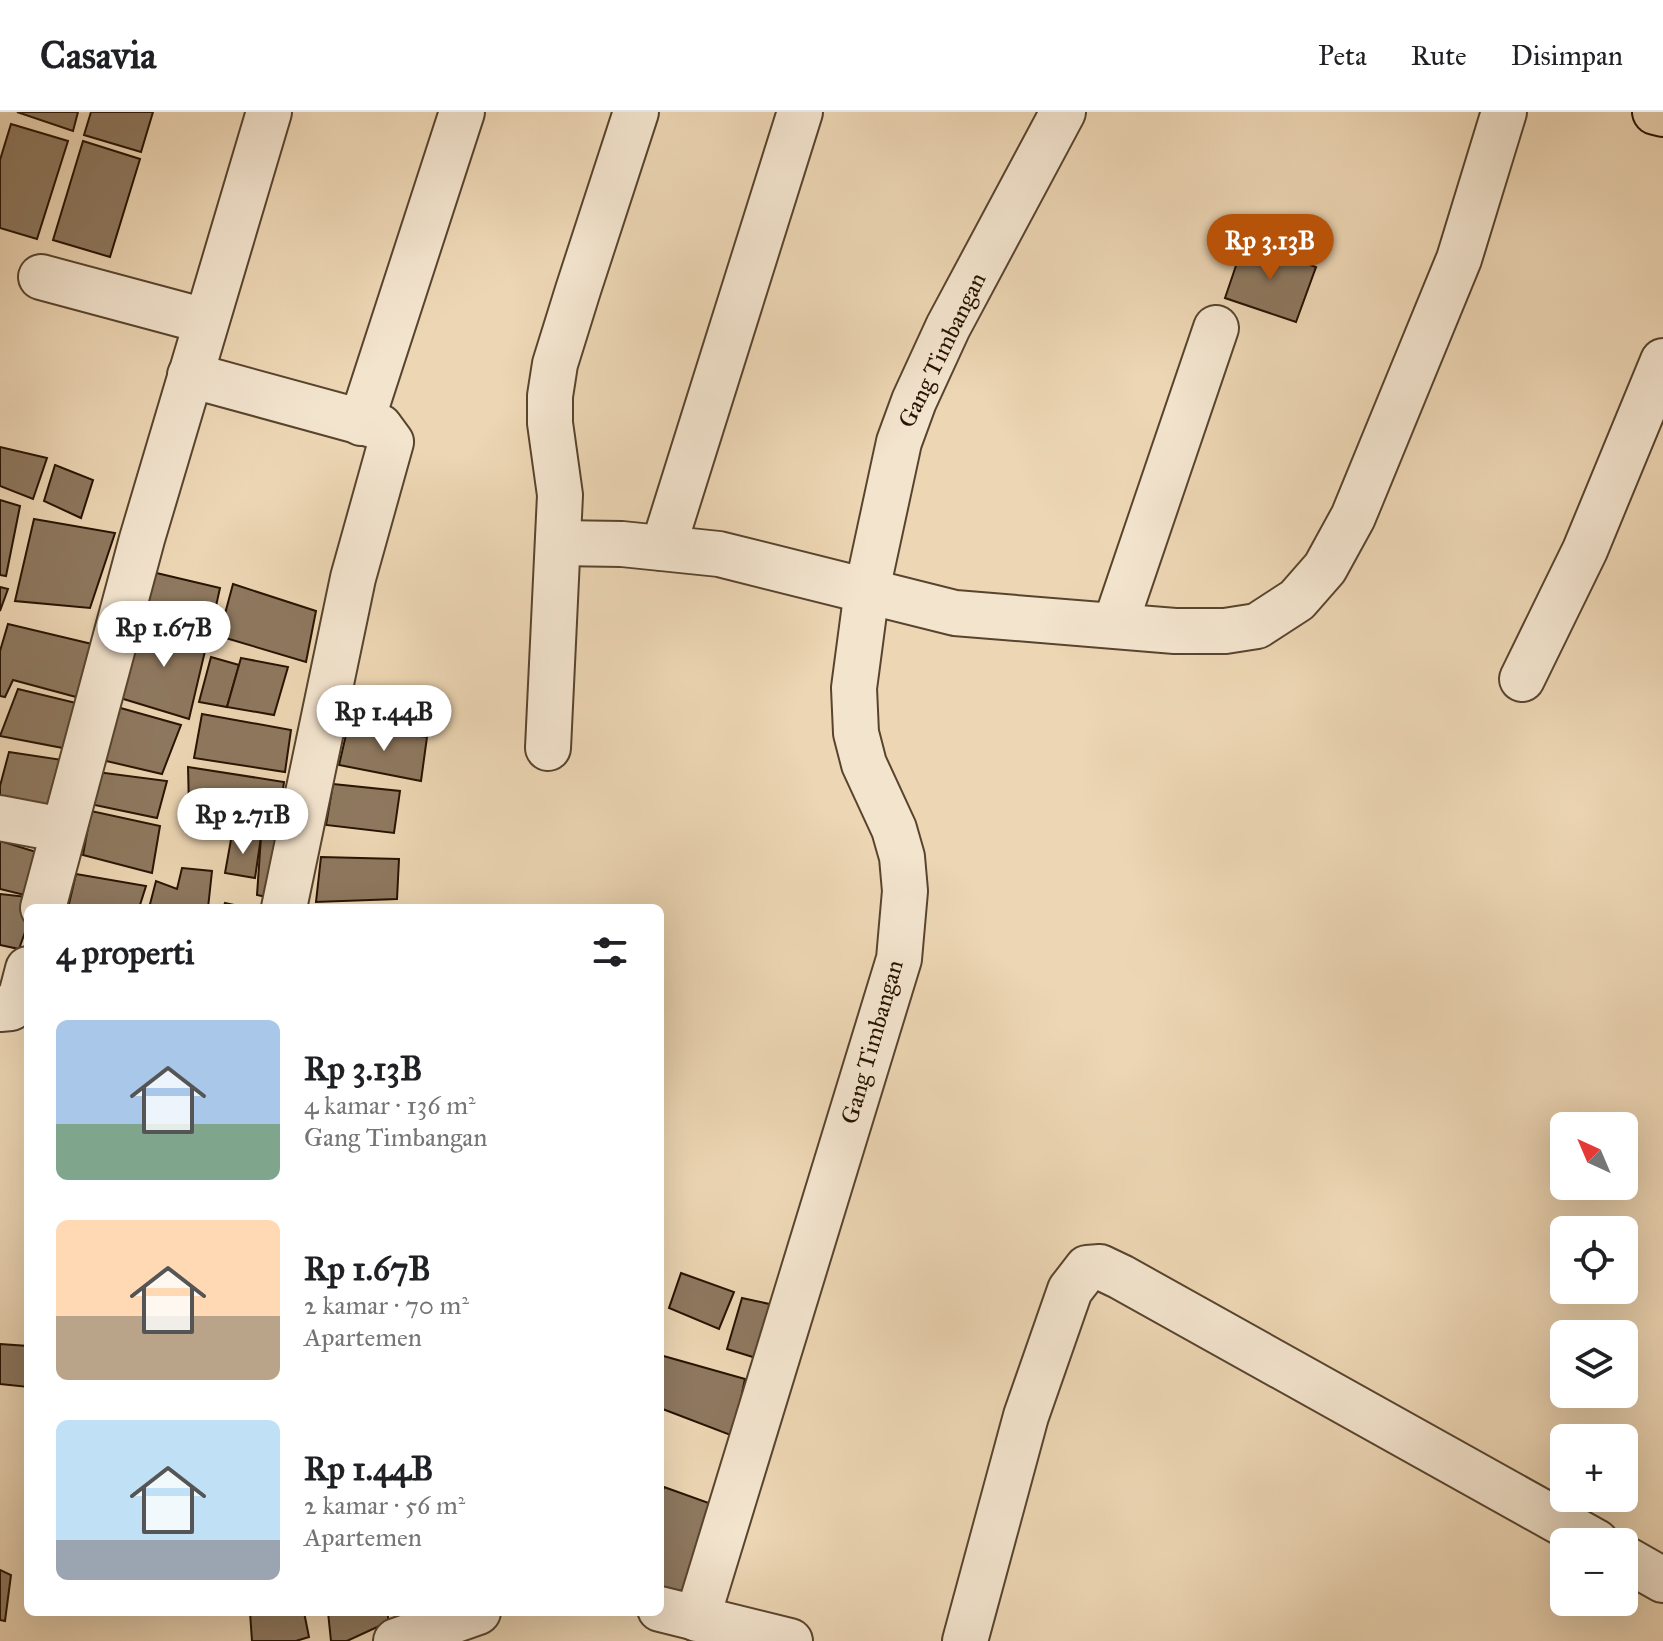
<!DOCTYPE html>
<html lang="id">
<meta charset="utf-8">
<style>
body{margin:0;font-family:"IM FELL Great Primer",serif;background:#f6f6f6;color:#202124;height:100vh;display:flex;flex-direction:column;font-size:30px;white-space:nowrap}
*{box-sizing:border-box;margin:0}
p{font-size:26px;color:#757577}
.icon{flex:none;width:44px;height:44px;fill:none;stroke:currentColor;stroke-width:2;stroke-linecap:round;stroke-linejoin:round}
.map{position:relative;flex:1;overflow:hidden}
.side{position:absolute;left:24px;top:792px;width:640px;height:712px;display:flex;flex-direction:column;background:#fff;border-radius:12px;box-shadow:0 8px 32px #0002}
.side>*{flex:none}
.needle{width:52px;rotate:316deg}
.tools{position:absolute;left:1550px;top:1000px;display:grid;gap:16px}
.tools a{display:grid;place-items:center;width:88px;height:88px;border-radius:12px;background:#fff;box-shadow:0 8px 32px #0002;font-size:40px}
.price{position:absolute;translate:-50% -68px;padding:0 18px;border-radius:28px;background:#fff;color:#222;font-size:26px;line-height:52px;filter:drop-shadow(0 2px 4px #0008)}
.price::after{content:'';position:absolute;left:50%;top:48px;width:24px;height:18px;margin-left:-12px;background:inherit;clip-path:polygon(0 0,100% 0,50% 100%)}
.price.active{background:#b45309;color:#fff}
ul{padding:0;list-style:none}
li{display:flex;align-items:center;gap:24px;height:200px;padding:0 32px}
li span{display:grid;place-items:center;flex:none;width:224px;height:160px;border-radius:12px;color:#555}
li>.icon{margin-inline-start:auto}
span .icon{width:96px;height:96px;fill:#fffc;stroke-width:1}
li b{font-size:34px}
h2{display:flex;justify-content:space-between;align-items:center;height:96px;padding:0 32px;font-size:34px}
header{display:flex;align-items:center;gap:48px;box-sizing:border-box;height:112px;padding:0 40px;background:#fff;border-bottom:2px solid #e0e0e0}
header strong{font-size:38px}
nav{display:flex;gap:44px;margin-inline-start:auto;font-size:28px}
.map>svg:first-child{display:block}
.building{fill:#8e785f;stroke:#271302;stroke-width:2}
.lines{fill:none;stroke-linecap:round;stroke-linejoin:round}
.minor-casing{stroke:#58442e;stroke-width:48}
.highway-casing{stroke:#271302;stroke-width:48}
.minor{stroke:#f3e4ce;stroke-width:44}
.highway{stroke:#edd6b4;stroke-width:44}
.labels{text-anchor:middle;stroke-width:8;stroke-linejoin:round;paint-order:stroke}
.street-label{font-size:24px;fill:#271302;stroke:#f3e4ce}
</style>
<header>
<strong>Casavia</strong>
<nav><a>Peta</a><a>Rute</a><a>Disimpan</a></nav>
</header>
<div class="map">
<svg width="1663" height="1529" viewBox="0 0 1663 1529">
<rect width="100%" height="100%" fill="#edd6b4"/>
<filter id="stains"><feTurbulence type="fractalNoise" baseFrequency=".0025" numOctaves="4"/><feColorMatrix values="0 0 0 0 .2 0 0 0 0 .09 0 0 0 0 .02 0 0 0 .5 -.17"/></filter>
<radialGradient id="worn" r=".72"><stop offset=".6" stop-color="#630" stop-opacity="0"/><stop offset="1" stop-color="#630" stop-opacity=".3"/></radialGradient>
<!-- building -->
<g class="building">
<polygon points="17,0 78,0 73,19"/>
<polygon points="91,0 153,0 141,40 84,23"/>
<polygon points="11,12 68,29 37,127 0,116 0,48"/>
<polygon points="83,29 140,47 110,145 53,128"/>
<polygon points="1244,130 1316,155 1296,210 1225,186"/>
<polygon points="0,335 47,346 33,387 0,374"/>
<polygon points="55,353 93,368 81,406 44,389"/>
<polygon points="0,388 20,394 6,464 0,463"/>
<polygon points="34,407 115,421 90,496 15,489"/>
<polygon points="148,459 220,476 212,512 137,490"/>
<polygon points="233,472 316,499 306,550 219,524"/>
<polygon points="0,475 8,477 0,499"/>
<polygon points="139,510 209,522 189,607 117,585"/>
<polygon points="8,512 92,532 76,585 13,568 5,585 0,584 0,539"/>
<polygon points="211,545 239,553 227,595 199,590"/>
<polygon points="241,546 288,555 274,603 227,595"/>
<polygon points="18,577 76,591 68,637 0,624"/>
<polygon points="117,595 181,613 162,662 102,648"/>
<polygon points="202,602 291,618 285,660 194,646"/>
<polygon points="348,614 427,625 421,669 339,653"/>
<polygon points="9,640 69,649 58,703 0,691 0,674"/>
<polygon points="188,655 284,670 279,706 189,695"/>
<polygon points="97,660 167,669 157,706 90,692"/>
<polygon points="333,672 400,679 394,721 326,713"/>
<polygon points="91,699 160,714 152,761 83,743"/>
<polygon points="232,722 261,725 255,766 225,761"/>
<polygon points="261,725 290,727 280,788 257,783"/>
<polygon points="0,729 46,743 37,786 0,777"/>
<polygon points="321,745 399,747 397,787 316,790"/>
<polygon points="182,756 212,759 208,796 149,796 156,769 177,777"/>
<polygon points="76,762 146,774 139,796 68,796"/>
<polygon points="0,782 37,786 19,837 0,833"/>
<polygon points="225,791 248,796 223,796"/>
<polygon points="681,1161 734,1180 719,1217 669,1196"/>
<polygon points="742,1186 774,1193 756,1246 727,1237"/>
<polygon points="0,1232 28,1234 28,1275 0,1272"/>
<polygon points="660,1243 745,1267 733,1324 660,1296"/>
<polygon points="664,1375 720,1395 690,1498 660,1478 660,1389"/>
<polygon points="0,1458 11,1463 5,1509 0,1508"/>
<polygon points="250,1500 304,1500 309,1525 296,1529 252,1529"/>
<polygon points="328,1500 388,1500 388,1510 347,1529 331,1529"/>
</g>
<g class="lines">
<!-- minor casing -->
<g class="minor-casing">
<g id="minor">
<polyline points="41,165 205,209"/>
<polyline points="190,263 380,315 391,330 353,466 284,796"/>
<polyline points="361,311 462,0"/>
<polyline points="558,431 622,432 719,442 955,501 1175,519 1225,519 1257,514 1297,488 1325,456 1353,405 1459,147 1504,0"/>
<polyline points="663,436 800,0"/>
<polyline points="1115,513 1216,216"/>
<polyline points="1522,567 1585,438 1663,249"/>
<polyline points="548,636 560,383 550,311 550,284 555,252 578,178 636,0"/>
<polyline points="0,706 63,718"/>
<polyline points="43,796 142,427 269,0"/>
<polyline points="0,897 11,896 21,884 28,857"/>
<polyline points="1624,1446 1663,1468"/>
<polyline points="660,1497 790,1529"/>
<polyline points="697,1507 899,847 905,779 902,745 894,717 864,652 856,621 854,576 867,478 899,330 914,289 948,215 1063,0"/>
<polyline points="396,1529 478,1500"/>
<polyline points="965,1529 1026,1304 1070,1178 1087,1156 1100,1155 1121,1165 1596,1430"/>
</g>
</g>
<!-- highway casing -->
<g class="highway-casing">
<polyline id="highway" points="1655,0 1663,2"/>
</g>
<!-- minor -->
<use href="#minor" class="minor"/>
<!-- highway -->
<use href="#highway" class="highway"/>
</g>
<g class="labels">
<!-- street labels -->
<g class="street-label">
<text transform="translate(942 238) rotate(-64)" y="8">Gang Timbangan</text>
<text transform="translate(872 930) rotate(-74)" y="8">Gang Timbangan</text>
</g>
</g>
<rect width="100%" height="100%" filter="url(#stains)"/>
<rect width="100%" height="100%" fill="url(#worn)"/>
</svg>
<div class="tools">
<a><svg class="needle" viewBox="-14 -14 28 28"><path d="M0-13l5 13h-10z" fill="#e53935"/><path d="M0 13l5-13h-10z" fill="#757577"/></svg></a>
<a><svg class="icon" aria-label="locate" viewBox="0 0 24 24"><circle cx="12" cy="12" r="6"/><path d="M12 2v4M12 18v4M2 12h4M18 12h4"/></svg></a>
<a><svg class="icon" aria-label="layers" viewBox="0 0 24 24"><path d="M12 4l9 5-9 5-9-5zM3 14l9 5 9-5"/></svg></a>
<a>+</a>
<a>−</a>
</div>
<b class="price active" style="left:1270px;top:170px">Rp 3.13B</b>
<b class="price" style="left:164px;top:557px">Rp 1.67B</b>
<b class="price" style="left:384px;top:641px">Rp 1.44B</b>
<b class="price" style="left:243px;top:744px">Rp 2.71B</b>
<section class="side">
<h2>4 properti<svg class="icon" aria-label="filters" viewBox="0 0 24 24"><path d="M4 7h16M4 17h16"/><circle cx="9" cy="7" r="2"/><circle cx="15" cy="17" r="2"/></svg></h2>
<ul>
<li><span style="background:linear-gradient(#a9c7e8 65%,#7fa58c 0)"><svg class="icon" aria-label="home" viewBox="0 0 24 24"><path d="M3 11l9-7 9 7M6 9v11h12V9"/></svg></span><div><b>Rp 3.13B</b><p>4 kamar · 136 m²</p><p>Gang Timbangan</p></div></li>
<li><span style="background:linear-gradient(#ffd9b3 60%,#b9a48a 0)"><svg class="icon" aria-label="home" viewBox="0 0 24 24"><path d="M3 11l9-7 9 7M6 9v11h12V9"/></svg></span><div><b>Rp 1.67B</b><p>2 kamar · 70 m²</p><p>Apartemen</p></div></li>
<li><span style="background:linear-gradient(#bfe0f5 75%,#9aa5b1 0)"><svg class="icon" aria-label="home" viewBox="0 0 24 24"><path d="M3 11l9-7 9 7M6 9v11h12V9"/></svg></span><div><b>Rp 1.44B</b><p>2 kamar · 56 m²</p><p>Apartemen</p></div></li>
</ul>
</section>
</div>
